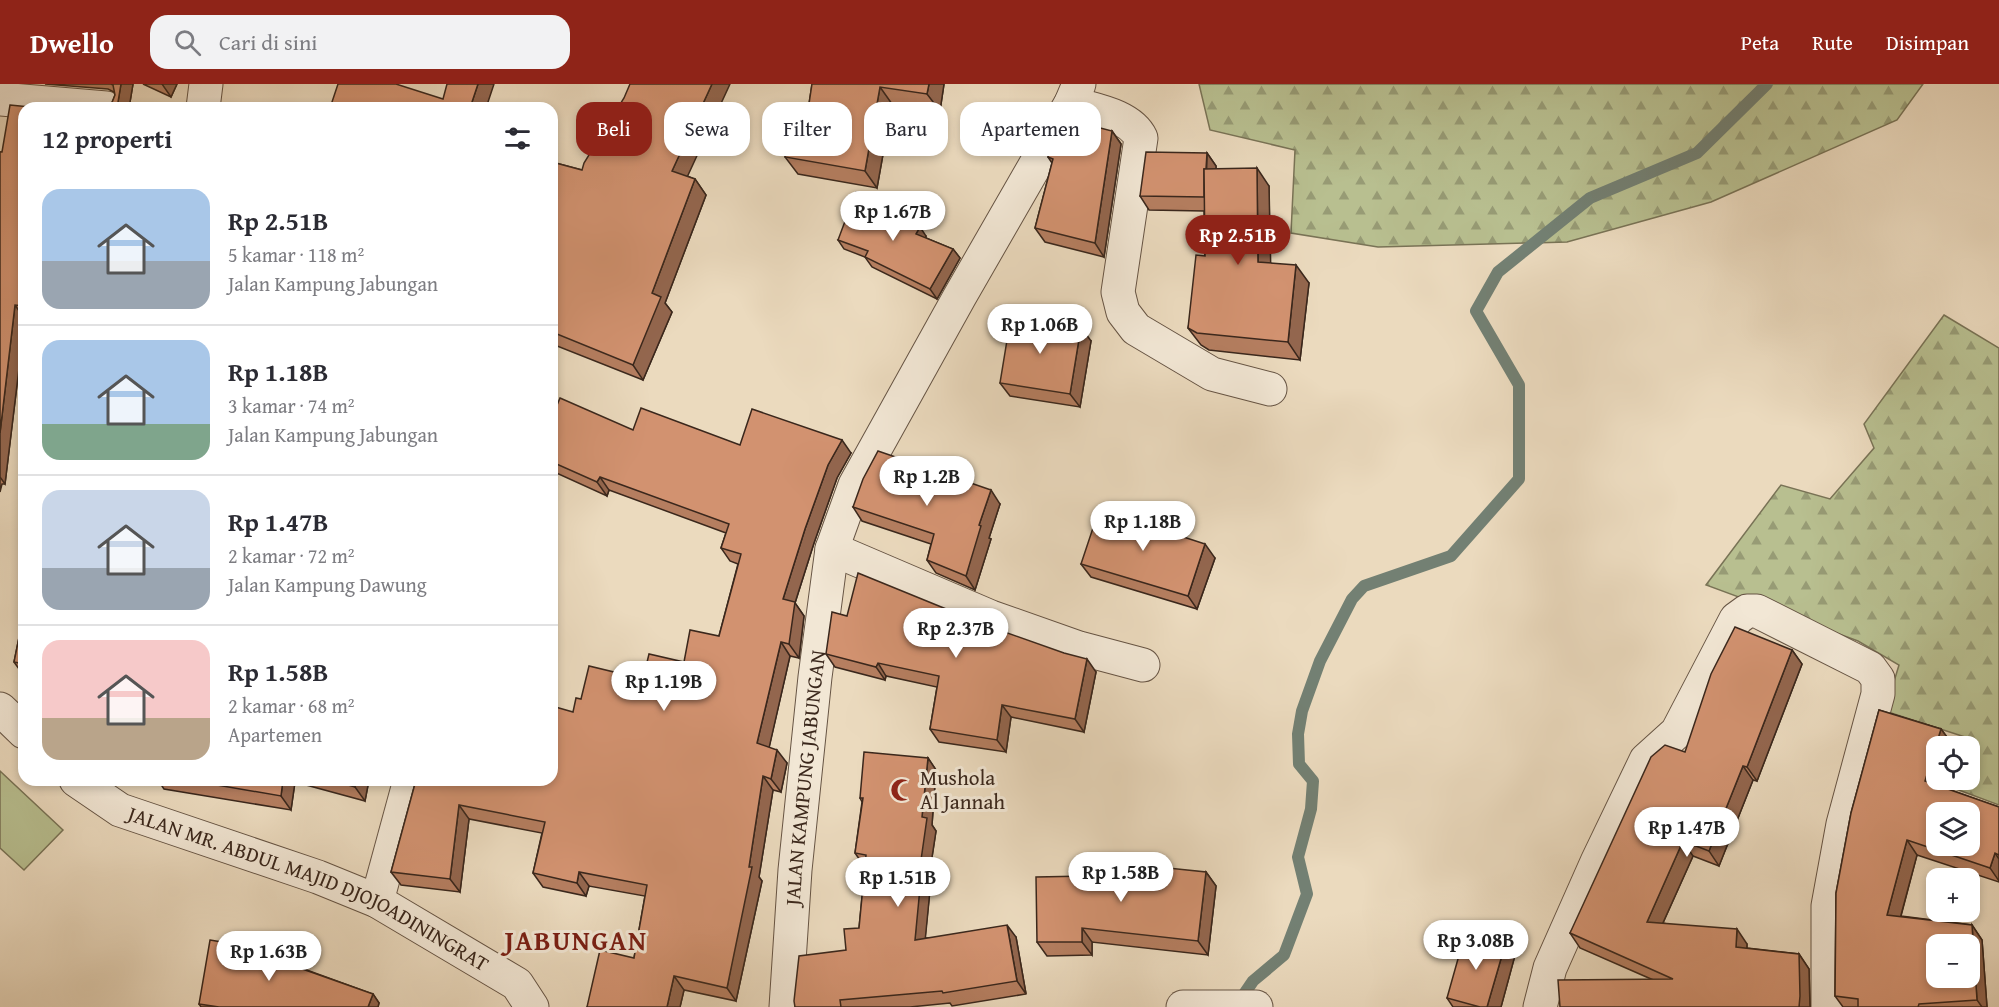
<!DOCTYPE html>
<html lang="id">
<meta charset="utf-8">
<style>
body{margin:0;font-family:"Gentium Book Plus",serif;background:#f2f2f3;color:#2b2b33;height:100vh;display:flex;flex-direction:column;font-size:22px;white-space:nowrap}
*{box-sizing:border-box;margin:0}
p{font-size:20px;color:#7c7c81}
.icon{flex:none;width:33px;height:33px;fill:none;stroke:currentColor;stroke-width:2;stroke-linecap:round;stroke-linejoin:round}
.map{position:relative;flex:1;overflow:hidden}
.side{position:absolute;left:18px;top:18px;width:540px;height:684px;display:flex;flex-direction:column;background:#fff;border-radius:18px;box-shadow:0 3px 9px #0003}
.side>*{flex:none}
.guide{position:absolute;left:576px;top:18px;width:570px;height:54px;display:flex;gap:12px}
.tools{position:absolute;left:1926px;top:652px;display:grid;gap:12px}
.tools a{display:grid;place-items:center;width:54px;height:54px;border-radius:12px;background:#fff;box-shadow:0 3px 9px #0003;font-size:30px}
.price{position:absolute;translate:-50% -51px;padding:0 14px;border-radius:21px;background:#fff;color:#222;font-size:20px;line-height:39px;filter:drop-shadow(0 2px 3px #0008)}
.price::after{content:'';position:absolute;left:50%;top:36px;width:18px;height:14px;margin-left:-9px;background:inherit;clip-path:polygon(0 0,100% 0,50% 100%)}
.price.selected{background:#8f2418;color:#fff}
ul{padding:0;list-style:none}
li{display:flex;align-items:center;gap:18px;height:150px;padding:0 24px}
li+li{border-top:2px solid #e1e1e2}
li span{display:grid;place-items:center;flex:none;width:168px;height:120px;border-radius:18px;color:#555}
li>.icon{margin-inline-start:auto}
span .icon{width:72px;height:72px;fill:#fffc;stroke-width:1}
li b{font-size:26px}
h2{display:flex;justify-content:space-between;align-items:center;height:72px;padding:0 24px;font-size:26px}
.tag{padding:0 21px;border-radius:18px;background:#fff;box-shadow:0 3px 9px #0003;font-size:21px;line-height:54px}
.tag.selected{background:#8f2418;color:#fff}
header{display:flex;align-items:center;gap:36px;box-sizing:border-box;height:84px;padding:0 30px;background:#8f2418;color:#fff}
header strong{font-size:28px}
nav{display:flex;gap:33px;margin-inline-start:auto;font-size:21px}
.search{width:420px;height:54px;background:#f2f2f3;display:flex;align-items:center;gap:15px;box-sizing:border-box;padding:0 21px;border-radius:18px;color:#7c7c81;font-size:22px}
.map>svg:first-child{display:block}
.forest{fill:url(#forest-firs);stroke:#797356;stroke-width:1.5}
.garden{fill:#b8bf90;stroke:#797356;stroke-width:1.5}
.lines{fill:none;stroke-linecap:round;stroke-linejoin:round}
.stream{stroke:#738073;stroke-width:12}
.minor-casing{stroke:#665444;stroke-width:35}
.tertiary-casing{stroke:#665444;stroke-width:35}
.minor{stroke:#f2e7d5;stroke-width:33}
.tertiary{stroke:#f2e7d5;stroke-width:33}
.wall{fill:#b57e60;stroke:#3a271c;stroke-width:1.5;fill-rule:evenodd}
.shaded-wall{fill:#93664e;stroke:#3a271c;stroke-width:1.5}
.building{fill:#d29270;stroke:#3a271c;stroke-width:1.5;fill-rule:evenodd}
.labels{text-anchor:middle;stroke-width:6;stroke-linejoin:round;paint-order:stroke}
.street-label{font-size:21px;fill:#3a271c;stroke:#f2e7d5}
.poi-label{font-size:21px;fill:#3a271c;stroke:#f2e7d5;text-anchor:start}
.district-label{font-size:27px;font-weight:bold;letter-spacing:1.5px;fill:#7a1f14;stroke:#f2e7d5}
</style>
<header>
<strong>Dwello</strong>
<div class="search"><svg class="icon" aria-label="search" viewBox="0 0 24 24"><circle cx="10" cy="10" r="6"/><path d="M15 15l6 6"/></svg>Cari di sini</div>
<nav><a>Peta</a><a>Rute</a><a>Disimpan</a></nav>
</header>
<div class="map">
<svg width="1999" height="923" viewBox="0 0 1999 923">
<defs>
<pattern id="forest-firs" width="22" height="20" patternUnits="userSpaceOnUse" patternTransform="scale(1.5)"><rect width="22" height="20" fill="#b8bf90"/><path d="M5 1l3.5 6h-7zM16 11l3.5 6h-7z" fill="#979b75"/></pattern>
</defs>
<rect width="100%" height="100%" fill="#ebdabe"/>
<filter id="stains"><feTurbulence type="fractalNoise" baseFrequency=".00333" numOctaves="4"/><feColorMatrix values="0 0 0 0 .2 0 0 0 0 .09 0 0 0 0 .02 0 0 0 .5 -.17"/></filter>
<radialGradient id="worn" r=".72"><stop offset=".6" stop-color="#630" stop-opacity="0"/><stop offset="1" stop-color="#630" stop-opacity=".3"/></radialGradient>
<!-- forest -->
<g class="forest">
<polygon points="1199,0 1923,0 1897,36 1711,118 1567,158 1378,163 1291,149 1295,66 1210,46"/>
<polygon points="1944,231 1999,264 1999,721 1948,702 1950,696 1970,696 1970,663 1962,663 1965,653 1885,627 1899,581 1858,557 1706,501 1781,401 1830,415 1874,364 1864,340"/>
</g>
<!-- garden -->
<polygon class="garden" points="0,687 63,746 24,786 0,764"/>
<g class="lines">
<!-- stream -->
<polyline class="stream" points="1238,919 1253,897 1284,871 1307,810 1298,773 1311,725 1313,697 1299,680 1298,650 1302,627 1320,577 1352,515 1364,502 1451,472 1519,395 1519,301 1476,227 1498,188 1590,114 1697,69 1767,0"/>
<!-- minor casing -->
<g class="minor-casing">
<g id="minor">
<polyline points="0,15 106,24"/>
<path d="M1071,19C1094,26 1130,31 1141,54L1118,208L1123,228L1136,245L1212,290L1270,305"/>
<polyline points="203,24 206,0"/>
<polyline points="832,465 991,533 1079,564 1143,581"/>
<polyline points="377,817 410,696"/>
<path id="s1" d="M786,923L795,786L815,593L832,465L855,401L960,212L1071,19L1079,0"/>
<polyline points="1540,923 1550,884 1597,778 1646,676 1677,648 1736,535 1747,527 1757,527 1870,584 1878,595 1878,610 1843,740 1828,822 1828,923"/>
</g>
</g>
<!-- tertiary casing -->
<g class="tertiary-casing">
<g id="tertiary">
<polyline points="0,625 24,648"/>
<path id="s2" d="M76,696L120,726L318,793L377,817L517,900L532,923"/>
<polyline points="1183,923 1256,923"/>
</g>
</g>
<!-- minor -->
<use href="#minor" class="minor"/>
<!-- tertiary -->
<use href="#tertiary" class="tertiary"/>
</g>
<!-- wall -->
<g class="wall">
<polygon points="45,0 133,0 129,24 107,24 111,21 115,11 114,8 108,5"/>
<polygon points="143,0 177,0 171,13"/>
<polygon points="812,0 944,0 940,27 892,20 877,104 798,90 785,73 807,33"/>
<polygon points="24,24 24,243 5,400 2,400 0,408 0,68 2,68"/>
<polygon points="1112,47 1121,60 1104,173 1045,158 1035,144 1052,79 1048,73"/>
<polygon points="1207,69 1216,82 1216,85 1269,102 1270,179 1309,199 1300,276 1209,266 1201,261 1188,244 1205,172 1204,127 1149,126 1140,112"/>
<polygon points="552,78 582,86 687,92 695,95 706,111 665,219 672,228 643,296 552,260"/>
<polygon points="926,152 926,154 953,165 960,174 937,215 872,183 865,173 844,165 838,156"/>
<polygon points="1091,257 1080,323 1010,312 1000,299"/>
<polygon points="552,325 633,346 740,361 851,369 837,394 814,459 795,519 804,532 799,574 790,572 769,663 787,679 781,708 773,706 759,793 762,797 736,917 684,906 680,923 587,923 634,874 645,812 589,802 586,812 543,803 533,789 542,749 469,735 460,808 401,801 391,788 416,696 573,628 581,615 643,595 684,578 719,552 738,480 730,477 721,464 726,449 609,406 607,412 552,387"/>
<polygon points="1000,420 989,454 991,455 975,506 936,489 927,476 931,460 862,437 853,423"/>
<polygon points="1166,447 1215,474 1197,525 1091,493 1081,480"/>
<polygon points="24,529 24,592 14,578"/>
<polygon points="956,529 958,533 1096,588 1084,648 1011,633 1006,668 939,658 930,645 937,603 886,592 885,596 835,583 826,570 847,532"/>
<polygon points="1792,566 1802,580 1757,697 1753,696 1719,782 1693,772 1663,839 1747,860 1747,864 1799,870 1809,885 1810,923 1560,923 1651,895 1580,864 1570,849 1685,668"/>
<path d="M1879,626L1941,645L1952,660L1951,663H1936V696H1941L1939,702L1999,723V798L1917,771L1901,832L1972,841L1982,856L1987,923H1843L1835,912L1836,809L1851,729ZM1936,729H1970V762H1936ZM1936,861H1970V894H1936Z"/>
<polygon points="928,674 936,686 932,741 936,747 929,793 931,796 925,854 1016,853 1026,910 952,922 950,919 910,923 795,923 846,866 859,844 865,782 864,782 855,769 862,718 860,714"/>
<polygon points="158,696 369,696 365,717 295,698 291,726 164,705"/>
<polygon points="1149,786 1206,788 1216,802 1208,871 1092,858 1092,871 1047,872 1037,858 1087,792"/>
<polygon points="1514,875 1501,923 1453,923 1447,914"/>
<polygon points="282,877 373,910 379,919 378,923 201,923 199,920"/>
</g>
<!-- shaded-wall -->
<g class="shaded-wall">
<polygon points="121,0 133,0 129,24 117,24"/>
<polygon points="162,0 177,0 171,13"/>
<polygon points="478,0 494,0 486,24 470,24"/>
<polygon points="712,0 730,0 683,102 672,87"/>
<polygon points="929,0 944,0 940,27 927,10"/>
<polygon points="880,3 892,20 877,104 865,87"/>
<polygon points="1112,47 1121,60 1104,173 1095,159"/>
<polygon points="1207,69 1216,82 1215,127 1206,113"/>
<polygon points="1257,84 1269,102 1271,195 1258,178"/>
<polygon points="695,95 706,111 665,219 672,228 643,296 633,281 652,209"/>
<polygon points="920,143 926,152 923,159 916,150"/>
<polygon points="953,165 960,174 937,215 930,205"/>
<polygon points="1296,181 1309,199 1300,276 1288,258"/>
<polygon points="15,221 24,234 24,243 5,400 0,393 0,349"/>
<polygon points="1081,243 1091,257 1080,323 1070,310"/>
<polygon points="842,356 851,369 837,394 814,459 795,519 804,532 799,574 789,560 783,515 805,445 828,381"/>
<polygon points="600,393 609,406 607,412 597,398"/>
<polygon points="991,406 1000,420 989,454 991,455 975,506 966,492 979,441"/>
<polygon points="1205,460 1215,474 1197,525 1188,512"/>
<polygon points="552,468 554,470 552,480"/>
<polygon points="781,558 790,572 767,673 757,659"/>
<polygon points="1792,566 1802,580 1757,697 1747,683"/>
<polygon points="1087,575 1096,588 1084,648 1075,635"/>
<polygon points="878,579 886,592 885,596 876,583"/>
<polygon points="1002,621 1011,633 1006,668 997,656"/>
<polygon points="1941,645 1952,660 1951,663 1936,663 1936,696 1941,696 1936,712 1925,697"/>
<polygon points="777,666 787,679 781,708 771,695"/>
<polygon points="928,674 936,686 932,741 936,747 929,793 931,796 924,868 915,856 922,733"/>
<polygon points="1743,682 1753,696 1719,782 1709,767"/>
<polygon points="763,692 773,706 759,793 762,797 736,917 727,904 749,783"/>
<polygon points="283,696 294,696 295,698 291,726 281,712"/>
<polygon points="356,696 369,696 365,717 355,703"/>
<polygon points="459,721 469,735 460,808 450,795"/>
<polygon points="1907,756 1917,771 1897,846 1887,831"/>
<polygon points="1683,757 1693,772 1657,852 1647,838"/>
<polygon points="1995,769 1999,775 1999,797 1990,784"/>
<polygon points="579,788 589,802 586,812 577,799"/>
<polygon points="1206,788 1216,802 1208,871 1198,857"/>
<polygon points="1007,841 1016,853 1026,910 1017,897"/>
<polygon points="1972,841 1982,856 1987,923 1982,923 1977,916"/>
<polygon points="1082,844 1092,858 1092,871 1082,858"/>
<polygon points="1737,845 1747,860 1746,877 1736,863"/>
<polygon points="1505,861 1514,875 1501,923 1487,923"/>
<polygon points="275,867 282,877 280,884 274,875"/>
<polygon points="1799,870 1809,885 1810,923 1799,923"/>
<polygon points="674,892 684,906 680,923 667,923"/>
<polygon points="373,910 379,919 378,923 368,923"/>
</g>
<!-- building -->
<g class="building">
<polygon points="111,0 121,0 117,24 107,24 111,21 115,11 113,1"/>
<polygon points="338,0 396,0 443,15 447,0 478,0 470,24 330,24"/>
<polygon points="630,0 712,0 672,87 695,95 652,209 661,213 633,281 552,248 552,78 582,86 584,79 624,14"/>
<polygon points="812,0 929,0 927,10 880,3 865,87 785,73 793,31 807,33"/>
<polygon points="10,21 40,24 24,24 24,222 15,221 0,349 0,68 2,68"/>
<polygon points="1066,35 1112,47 1095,159 1035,144 1053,75 1048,73 1051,61"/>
<polygon points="1146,68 1207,69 1206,85 1204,85 1204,113 1140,112"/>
<polygon points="1257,84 1258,178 1296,181 1288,258 1197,249 1188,244 1196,171 1205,172 1204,85"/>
<polygon points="856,108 920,143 916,150 953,165 930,205 865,173 868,167 838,156"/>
<polygon points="1011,232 1081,243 1070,310 1000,299"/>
<polygon points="560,314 633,346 641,324 740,361 752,325 842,356 828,381 805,445 783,515 795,518 789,560 781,558 757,659 777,666 771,695 763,692 749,783 752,783 727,904 674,892 667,923 587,923 600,866 634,874 647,801 579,788 577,799 533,789 545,738 459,721 450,795 391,788 416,696 552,696 552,622 573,628 576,614 581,615 589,582 643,595 649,570 684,578 690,546 719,552 741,470 721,464 729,440 600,393 597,398 552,378 552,325 555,326"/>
<polygon points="878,367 991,406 979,441 981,442 966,492 927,476 934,450 853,423 863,395"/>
<polygon points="1100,423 1163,443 1162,446 1205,460 1188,512 1081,480"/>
<polygon points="858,489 956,529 955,532 968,535 1064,569 1087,575 1075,635 1002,621 997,656 930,645 939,592 878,579 876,583 826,570 832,528 847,532"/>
<polygon points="24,529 24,580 14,578"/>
<polygon points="1735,543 1792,566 1747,683 1743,682 1709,767 1683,757 1647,838 1737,845 1736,863 1799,870 1800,912 1799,923 1560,923 1558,896 1673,895 1570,849 1651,673 1665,661 1685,668 1711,590"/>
<path d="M1879,626L1941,645L1925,697L1999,723V771L1995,769L1990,784L1907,756L1887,831L1972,841L1977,916L1919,920L1918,923H1858V915L1835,912L1836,809L1851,729ZM1936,729H1970V762H1936ZM1936,861H1970V894H1936Z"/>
<polygon points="864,668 928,674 922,733 927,734 920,783 922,783 915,856 1007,841 1017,897 943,909 942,907 840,916 841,923 795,923 794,917 799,872 846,866 844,845 859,844 866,771 855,769 863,714 860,714"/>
<polygon points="188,696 283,696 281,712"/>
<polygon points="331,696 356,696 355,703"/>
<polygon points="1087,781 1149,786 1149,782 1206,788 1198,857 1082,844 1082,858 1037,858 1036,793 1087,792"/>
<polygon points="1465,850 1505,861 1487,923 1480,923 1447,914"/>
<polygon points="210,856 275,867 274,875 373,910 368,923 219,923 199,920"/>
</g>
<!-- icons -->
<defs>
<g id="mosque-bare" transform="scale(1.8)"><path d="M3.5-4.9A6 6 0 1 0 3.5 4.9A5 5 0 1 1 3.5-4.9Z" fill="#8f2418" stroke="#f2e7d5" stroke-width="2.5" paint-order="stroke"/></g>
</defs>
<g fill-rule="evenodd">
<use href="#mosque-bare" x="902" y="706"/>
</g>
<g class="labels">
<!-- street labels -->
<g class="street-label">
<text dy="7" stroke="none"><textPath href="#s1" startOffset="230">JALAN KAMPUNG JABUNGAN</textPath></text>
<text dy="7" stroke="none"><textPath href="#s2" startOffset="258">JALAN MR. ABDUL MAJID DJOJOADININGRAT</textPath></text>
</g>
<!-- poi labels -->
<g class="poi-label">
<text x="920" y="701">Mushola<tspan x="920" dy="24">Al Jannah</tspan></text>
</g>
<!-- district labels -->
<g class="district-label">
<text x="576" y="866">JABUNGAN</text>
</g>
</g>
<rect width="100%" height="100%" filter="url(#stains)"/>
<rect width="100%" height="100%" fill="url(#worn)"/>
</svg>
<div class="tools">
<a><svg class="icon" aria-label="locate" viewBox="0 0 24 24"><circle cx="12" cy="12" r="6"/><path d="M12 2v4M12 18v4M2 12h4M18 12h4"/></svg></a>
<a><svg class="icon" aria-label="layers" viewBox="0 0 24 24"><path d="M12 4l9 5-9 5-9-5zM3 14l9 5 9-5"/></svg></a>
<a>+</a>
<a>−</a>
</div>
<b class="price" style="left:893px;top:158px">Rp 1.67B</b>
<b class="price selected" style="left:1238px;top:182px">Rp 2.51B</b>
<b class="price" style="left:1040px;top:271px">Rp 1.06B</b>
<b class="price" style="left:927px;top:423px">Rp 1.2B</b>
<b class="price" style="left:1143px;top:468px">Rp 1.18B</b>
<b class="price" style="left:956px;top:575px">Rp 2.37B</b>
<b class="price" style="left:664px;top:628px">Rp 1.19B</b>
<b class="price" style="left:1687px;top:774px">Rp 1.47B</b>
<b class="price" style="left:1121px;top:819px">Rp 1.58B</b>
<b class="price" style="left:898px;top:824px">Rp 1.51B</b>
<b class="price" style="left:1476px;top:887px">Rp 3.08B</b>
<b class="price" style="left:269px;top:898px">Rp 1.63B</b>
<div class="guide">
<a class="tag selected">Beli</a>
<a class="tag">Sewa</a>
<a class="tag">Filter</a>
<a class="tag">Baru</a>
<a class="tag">Apartemen</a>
</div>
<section class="side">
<h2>12 properti<svg class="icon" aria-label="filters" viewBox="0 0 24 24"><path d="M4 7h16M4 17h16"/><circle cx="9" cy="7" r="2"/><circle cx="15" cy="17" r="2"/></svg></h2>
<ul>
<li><span style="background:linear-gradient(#a9c7e8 60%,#9aa5b1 0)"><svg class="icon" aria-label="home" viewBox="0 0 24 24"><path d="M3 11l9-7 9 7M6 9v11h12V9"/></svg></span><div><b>Rp 2.51B</b><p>5 kamar · 118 m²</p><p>Jalan Kampung Jabungan</p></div></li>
<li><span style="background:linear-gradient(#a9c7e8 70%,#7fa58c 0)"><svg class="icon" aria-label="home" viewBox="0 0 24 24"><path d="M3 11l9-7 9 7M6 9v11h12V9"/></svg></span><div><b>Rp 1.18B</b><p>3 kamar · 74 m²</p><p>Jalan Kampung Jabungan</p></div></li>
<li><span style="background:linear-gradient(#c9d6e8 65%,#9aa5b1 0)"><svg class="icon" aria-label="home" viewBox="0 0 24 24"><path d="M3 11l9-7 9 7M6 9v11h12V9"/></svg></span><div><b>Rp 1.47B</b><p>2 kamar · 72 m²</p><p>Jalan Kampung Dawung</p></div></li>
<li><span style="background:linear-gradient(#f6c9c9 65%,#b9a48a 0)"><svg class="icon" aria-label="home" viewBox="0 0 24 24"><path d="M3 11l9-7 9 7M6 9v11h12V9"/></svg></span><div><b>Rp 1.58B</b><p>2 kamar · 68 m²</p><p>Apartemen</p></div></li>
</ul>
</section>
</div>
